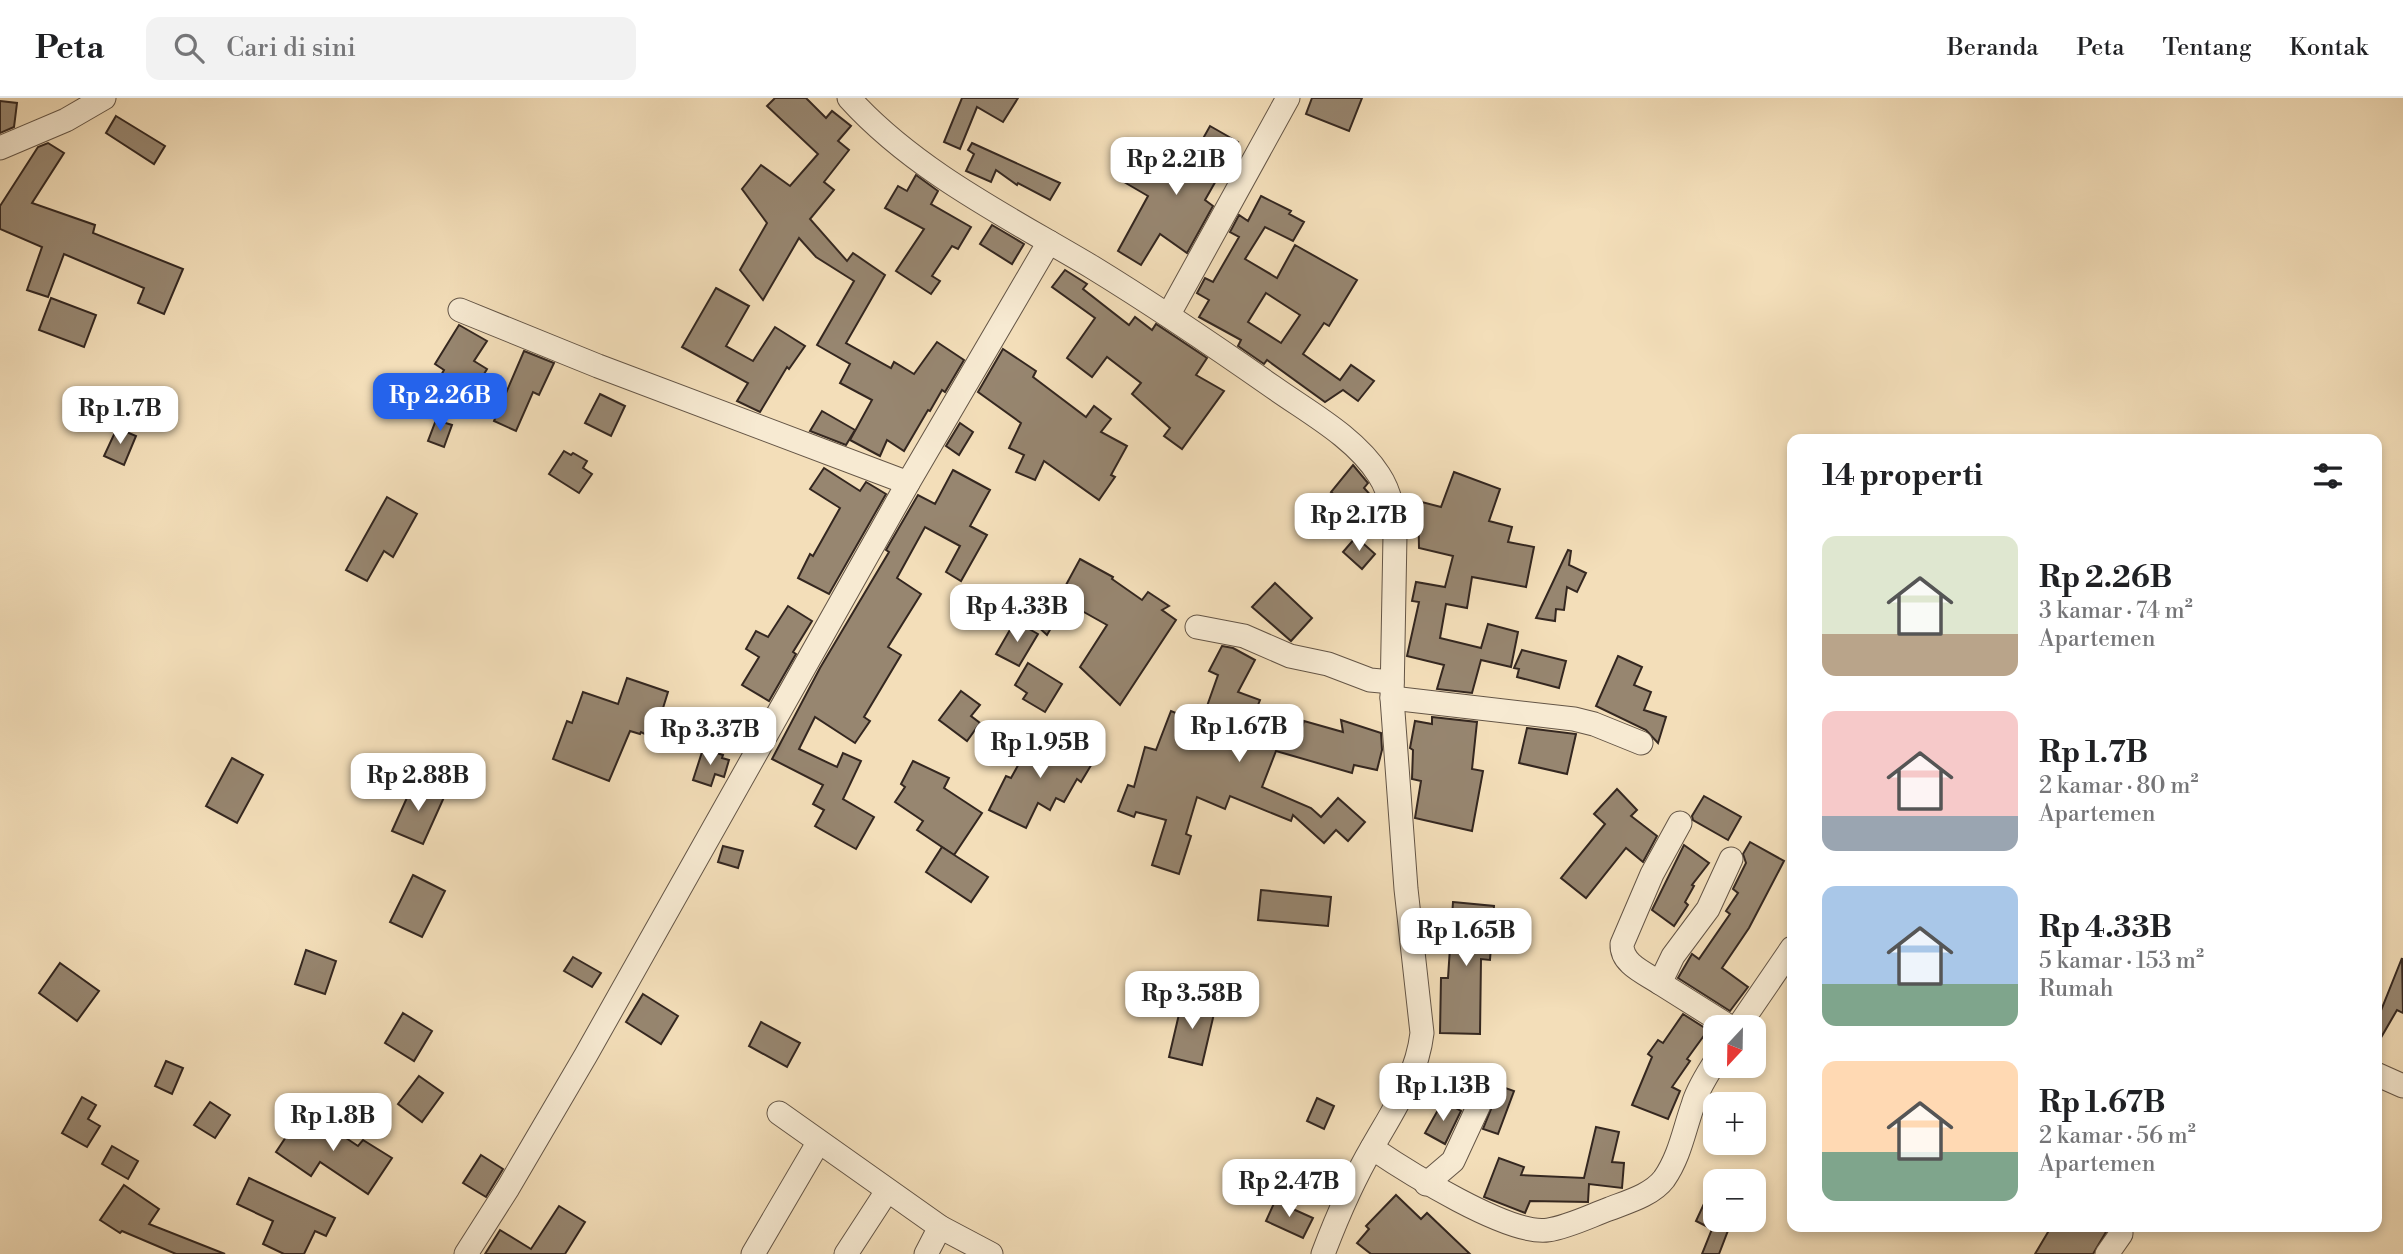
<!DOCTYPE html>
<html lang="id">
<meta charset="utf-8">
<style>
body{margin:0;font-family:"Libre Bodoni",serif;background:#f2f2f2;color:#202124;height:100vh;display:flex;flex-direction:column;font-size:26px;white-space:nowrap}
*{box-sizing:border-box;margin:0}
p{font-size:23px;color:#757577}
.icon{flex:none;width:38px;height:38px;fill:none;stroke:currentColor;stroke-width:2;stroke-linecap:round;stroke-linejoin:round}
.map{position:relative;flex:1;overflow:hidden}
.side{position:absolute;left:1787px;top:336px;width:595px;height:798px;display:flex;flex-direction:column;background:#fff;border-radius:14px;box-shadow:0 4px 10px #0003}
.side>*{flex:none}
.needle{width:46px;rotate:202deg}
.tools{position:absolute;left:1703px;top:917px;display:grid;gap:14px}
.tools a{display:grid;place-items:center;width:63px;height:63px;border-radius:14px;background:#fff;box-shadow:0 4px 10px #0003;font-size:35px}
.price{position:absolute;translate:-50% -60px;padding:0 16px;border-radius:14px;background:#fff;color:#222;font-size:23px;line-height:46px;filter:drop-shadow(0 2px 4px #0008)}
.price::after{content:'';position:absolute;left:50%;top:42px;width:21px;height:16px;margin-left:-10px;background:inherit;clip-path:polygon(0 0,100% 0,50% 100%)}
.price.selected{background:#2563eb;color:#fff}
ul{padding:0;list-style:none}
li{display:flex;align-items:center;gap:21px;height:175px;padding:0 35px}
li span{display:grid;place-items:center;flex:none;width:196px;height:140px;border-radius:14px;color:#555}
li>.icon{margin-inline-start:auto}
span .icon{width:84px;height:84px;fill:#fffc;stroke-width:1}
li b{font-size:30px}
h2{display:flex;justify-content:space-between;align-items:center;height:84px;padding:0 35px;font-size:30px}
header{display:flex;align-items:center;gap:42px;box-sizing:border-box;height:98px;padding:0 35px;background:#fff;border-bottom:2px solid #e0e0e0}
header strong{font-size:33px}
nav{display:flex;gap:38px;margin-inline-start:auto;font-size:24px}
.search{width:490px;height:63px;background:#f2f2f2;display:flex;align-items:center;gap:18px;box-sizing:border-box;padding:0 24px;border-radius:14px;color:#757577;font-size:26px}
.map>svg:first-child{display:block}
.building{fill:#978670;stroke:#342720;stroke-width:2;fill-rule:evenodd}
.lines{fill:none;stroke-linecap:round;stroke-linejoin:round}
.minor-casing{stroke:#645546;stroke-width:25}
.minor{stroke:#f7ead2;stroke-width:23}
</style>
<header>
<strong>Peta</strong>
<div class="search"><svg class="icon" aria-label="search" viewBox="0 0 24 24"><circle cx="10" cy="10" r="6"/><path d="M15 15l6 6"/></svg>Cari di sini</div>
<nav><a>Beranda</a><a>Peta</a><a>Tentang</a><a>Kontak</a></nav>
</header>
<div class="map">
<svg width="2403" height="1156" viewBox="0 0 2403 1156">
<rect width="100%" height="100%" fill="#f3deb9"/>
<filter id="stains"><feTurbulence type="fractalNoise" baseFrequency=".00286" numOctaves="4"/><feColorMatrix values="0 0 0 0 .2 0 0 0 0 .09 0 0 0 0 .02 0 0 0 .5 -.17"/></filter>
<radialGradient id="worn" r=".72"><stop offset=".6" stop-color="#630" stop-opacity="0"/><stop offset="1" stop-color="#630" stop-opacity=".3"/></radialGradient>
<!-- building -->
<g class="building">
<polygon points="775,0 806,0 826,20 832,13 851,28 838,43 849,52 824,84 834,92 810,121 847,163 853,155 885,177 846,245 891,270 894,264 914,276 937,244 964,262 945,294 942,292 930,313 928,312 904,353 887,342 880,358 850,342 872,302 840,285 850,266 817,247 854,183 816,159 799,140 763,202 740,172 767,125 742,91 761,67 790,88 818,56 767,8"/>
<polygon points="962,0 1018,0 1003,24 977,9 960,51 944,44"/>
<polygon points="1312,0 1362,0 1349,33 1306,16"/>
<polygon points="0,3 17,5 14,29 0,35"/>
<polygon points="116,18 165,48 154,66 106,35"/>
<polygon points="1210,28 1238,44 1205,102 1213,108 1187,155 1160,136 1141,167 1118,153 1148,98 1124,84 1141,57 1181,80"/>
<polygon points="48,45 64,55 32,105 95,127 93,135 183,171 164,216 138,205 144,190 64,156 48,199 27,192 42,149 0,131 0,108 38,49"/>
<polygon points="972,45 1060,85 1050,102 1018,85 1017,87 996,72 991,84 966,73 974,56 968,52"/>
<polygon points="916,77 938,93 931,106 971,129 958,151 952,148 932,178 940,183 931,196 896,173 924,131 885,110 898,88 907,93"/>
<path d="M1261,98L1291,113L1289,116L1304,124L1293,143L1265,129L1245,161L1277,180L1295,147L1357,182L1329,228L1324,225L1303,256L1340,282L1351,267L1374,283L1358,303L1343,292L1325,304L1267,262L1264,266L1238,248L1241,242L1199,219L1209,202L1197,195L1205,180L1213,184L1239,139L1230,134L1239,117L1248,123ZM1266,195L1300,217L1281,245L1248,224Z"/>
<polygon points="992,127 1024,146 1012,166 980,146"/>
<polygon points="1065,172 1087,186 1083,191 1129,227 1135,219 1152,232 1156,226 1207,260 1196,277 1224,293 1182,351 1164,338 1170,330 1132,296 1141,285 1107,259 1092,279 1067,260 1095,220 1052,189"/>
<polygon points="716,190 749,208 726,248 753,263 775,229 805,248 789,271 787,269 760,314 737,303 748,285 682,249"/>
<polygon points="51,200 96,217 84,249 39,232"/>
<polygon points="459,227 487,243 474,263 487,271 471,298 467,297 458,309 440,295 447,284 440,279 444,272 435,266"/>
<polygon points="1003,251 1036,273 1033,279 1086,319 1094,308 1111,321 1101,334 1127,348 1111,377 1115,379 1099,402 1044,363 1035,382 1016,374 1024,357 1009,350 1021,325 978,294"/>
<polygon points="524,253 554,265 539,297 533,294 516,333 494,323"/>
<polygon points="600,296 625,308 611,338 585,325"/>
<polygon points="822,313 855,332 846,347 810,333"/>
<polygon points="436,322 452,327 444,349 428,343"/>
<polygon points="960,325 973,334 959,357 946,348"/>
<polygon points="117,330 136,338 124,367 104,358"/>
<polygon points="564,353 571,357 573,355 587,363 583,370 592,376 579,395 549,376"/>
<polygon points="1353,367 1368,385 1364,390 1375,402 1361,419 1331,394"/>
<polygon points="824,370 860,393 866,384 886,396 829,496 798,480 810,456 813,458 840,410 810,391"/>
<polygon points="953,372 990,392 970,428 987,437 961,483 946,474 960,448 925,429 897,480 921,496 888,549 901,557 864,619 870,623 855,645 815,619 799,651 837,669 843,655 861,663 843,701 874,719 856,751 815,728 824,712 813,706 823,687 772,661 820,570 889,454 886,452 918,397 935,406"/>
<polygon points="1454,374 1500,391 1489,423 1512,429 1508,444 1534,449 1526,489 1472,479 1467,510 1446,506 1440,540 1481,550 1488,526 1518,534 1511,569 1481,562 1472,595 1437,591 1444,567 1407,558 1419,504 1412,503 1416,484 1445,489 1453,458 1419,450 1418,403 1441,409"/>
<polygon points="387,399 417,416 393,459 384,453 367,483 346,472"/>
<polygon points="1356,439 1375,456 1362,471 1343,454"/>
<polygon points="1568,452 1571,453 1569,467 1586,475 1577,494 1567,489 1564,512 1556,511 1555,523 1536,520"/>
<polygon points="1080,461 1113,479 1112,481 1142,502 1148,494 1169,508 1162,512 1176,522 1120,607 1080,569 1107,527 1066,504 1047,537 1035,526 1054,494 1060,498"/>
<polygon points="1275,485 1312,520 1291,543 1252,509"/>
<polygon points="788,508 812,523 793,554 796,556 769,603 742,587 759,559 746,551 756,533 768,539"/>
<polygon points="1015,523 1038,536 1019,568 996,556"/>
<polygon points="1222,548 1233,550 1255,562 1238,594 1260,602 1256,612 1300,637 1304,623 1343,634 1341,622 1381,635 1382,652 1377,672 1354,667 1352,675 1276,653 1262,689 1311,710 1321,719 1338,700 1365,724 1348,743 1336,732 1324,745 1293,717 1291,723 1230,698 1225,711 1197,699 1186,736 1191,738 1179,776 1152,767 1166,722 1136,714 1134,719 1118,713 1128,687 1134,689 1145,649 1156,652 1171,613 1201,625 1218,577 1209,573"/>
<polygon points="1522,552 1566,563 1559,590 1517,579 1519,571 1514,570"/>
<polygon points="1618,558 1642,569 1634,587 1651,594 1644,612 1666,619 1658,645 1646,632 1596,608"/>
<polygon points="1028,565 1062,586 1045,614 1023,601 1027,595 1015,587"/>
<polygon points="627,580 668,594 659,623 673,629 665,646 641,634 640,636 630,633 609,683 553,661 567,623 572,625 583,594 618,606"/>
<polygon points="961,593 980,607 971,618 980,625 967,643 939,622"/>
<polygon points="1432,619 1477,624 1472,671 1483,673 1472,733 1415,720 1421,683 1412,681 1413,652 1410,650 1415,623 1432,626"/>
<polygon points="1527,630 1576,636 1567,676 1519,665"/>
<polygon points="1037,633 1093,664 1081,684 1077,681 1064,704 1056,700 1050,712 1038,705 1026,730 989,712 1006,678 1011,680"/>
<polygon points="703,651 723,657 722,660 729,662 724,679 715,676 711,688 693,682"/>
<polygon points="232,660 263,677 237,725 206,708"/>
<polygon points="913,663 949,680 944,690 982,715 954,757 917,732 923,723 895,704 905,689 901,686"/>
<polygon points="414,684 445,697 423,746 392,733"/>
<polygon points="1617,691 1637,712 1631,718 1657,738 1643,764 1626,750 1586,800 1561,780 1605,726 1594,716"/>
<polygon points="1704,698 1741,719 1728,742 1693,722 1692,718"/>
<polygon points="1750,744 1784,763 1749,830 1722,870 1748,889 1730,913 1678,880 1692,856 1699,861 1730,816 1726,813 1738,795 1733,791 1746,765 1743,756"/>
<polygon points="1684,747 1709,765 1692,787 1694,788 1685,804 1688,807 1674,828 1652,812"/>
<polygon points="723,748 743,753 738,770 718,764"/>
<polygon points="942,749 988,779 971,804 926,774"/>
<polygon points="413,777 445,793 422,839 390,824"/>
<polygon points="1261,792 1331,799 1328,828 1258,822"/>
<polygon points="1453,804 1494,808 1490,862 1481,861 1480,936 1440,935 1441,880 1448,880"/>
<polygon points="306,852 336,863 325,896 295,886"/>
<polygon points="573,859 601,875 592,889 564,873"/>
<polygon points="2402,860 2403,915 2397,912 2379,943 2376,941 2376,925"/>
<polygon points="60,865 99,893 77,923 39,895"/>
<polygon points="643,896 678,918 661,946 626,924"/>
<polygon points="1183,899 1216,907 1202,967 1169,959"/>
<polygon points="403,915 432,933 414,963 385,945"/>
<polygon points="1683,916 1708,932 1687,961 1690,963 1672,989 1680,993 1668,1021 1632,1007 1652,959 1648,956 1658,942 1663,945"/>
<polygon points="761,924 800,945 787,969 749,948"/>
<polygon points="166,963 183,970 172,996 155,988"/>
<polygon points="419,978 443,995 422,1024 398,1006"/>
<polygon points="1494,986 1514,993 1498,1036 1483,1031 1493,1006 1486,995 1488,990 1492,991"/>
<polygon points="82,999 96,1007 88,1021 100,1028 87,1049 62,1035"/>
<polygon points="1317,1000 1334,1008 1324,1031 1307,1023"/>
<polygon points="1443,1003 1461,1013 1445,1046 1425,1035"/>
<polygon points="210,1004 230,1017 215,1040 194,1027"/>
<polygon points="304,1012 358,1048 363,1042 392,1060 368,1096 320,1064 311,1078 276,1054"/>
<polygon points="1596,1029 1619,1034 1612,1064 1624,1065 1622,1090 1589,1086 1588,1104 1530,1103 1525,1115 1484,1099 1499,1060 1524,1069 1521,1077 1584,1080"/>
<polygon points="112,1048 138,1063 128,1081 102,1066"/>
<polygon points="481,1057 503,1071 486,1099 463,1085"/>
<polygon points="249,1080 335,1120 326,1138 315,1133 304,1156 284,1156 263,1146 273,1123 237,1106"/>
<polygon points="1715,1082 1715,1123 1732,1122 1719,1156 1702,1156 1712,1131 1696,1123"/>
<polygon points="124,1087 159,1111 149,1126 225,1156 176,1156 122,1133 120,1135 100,1122"/>
<polygon points="1396,1097 1421,1121 1427,1115 1470,1156 1371,1156 1357,1145 1369,1131 1366,1128"/>
<polygon points="1275,1103 1313,1120 1303,1140 1266,1123"/>
<polygon points="559,1108 585,1124 565,1156 485,1156 500,1132 531,1151"/>
<polygon points="2051,1129 2099,1129 2106,1134 2093,1156 2035,1156"/>
</g>
<g class="lines">
<!-- minor casing -->
<g class="minor-casing">
<g id="minor">
<path d="M849,0C915,73 1008,119 1092,169C1154,207 1213,247 1273,289C1308,314 1355,339 1379,377C1391,395 1394,416 1395,437L1392,600L1406,791L1422,935C1417,978 1394,1011 1373,1048C1353,1082 1337,1119 1323,1156"/>
<polyline points="0,50 66,22 104,0"/>
<polyline points="460,212 598,268 908,385"/>
<polyline points="1169,216 1288,0"/>
<polyline points="1197,529 1244,538 1290,558 1328,566 1370,582 1392,584"/>
<polyline points="1392,600 1574,621 1594,626 1641,645"/>
<path d="M1660,885C1645,875 1621,866 1622,846L1652,776L1680,725"/>
<polyline points="1730,929 1660,885 1673,858 1708,811 1731,761"/>
<polyline points="1738,929 1792,850"/>
<polyline points="2376,976 2403,988"/>
<polyline points="779,1015 940,1129 991,1156"/>
<path d="M1372,1050C1406,1073 1509,1138 1548,1132C1568,1129 1590,1118 1609,1111C1627,1104 1652,1097 1664,1081C1680,1058 1684,1032 1693,1007C1697,992 1707,977 1715,964"/>
<polyline points="1426,1086 1453,1063 1479,1007"/>
<polyline points="466,1156 508,1090 586,957 908,385 1049,144"/>
<polyline points="753,1156 818,1045"/>
<polyline points="846,1156 887,1093"/>
<polyline points="926,1156 940,1129"/>
<polyline points="2107,1156 2121,1136 2121,1129"/>
</g>
</g>
<!-- minor -->
<use href="#minor" class="minor"/>
</g>
<rect width="100%" height="100%" filter="url(#stains)"/>
<rect width="100%" height="100%" fill="url(#worn)"/>
</svg>
<div class="tools">
<a><svg class="needle" viewBox="-14 -14 28 28"><path d="M0-13l5 13h-10z" fill="#e53935"/><path d="M0 13l5-13h-10z" fill="#757577"/></svg></a>
<a>+</a>
<a>−</a>
</div>
<b class="price" style="left:1176px;top:99px">Rp 2.21B</b>
<b class="price selected" style="left:440px;top:335px">Rp 2.26B</b>
<b class="price" style="left:120px;top:348px">Rp 1.7B</b>
<b class="price" style="left:1359px;top:455px">Rp 2.17B</b>
<b class="price" style="left:1017px;top:546px">Rp 4.33B</b>
<b class="price" style="left:1239px;top:666px">Rp 1.67B</b>
<b class="price" style="left:710px;top:669px">Rp 3.37B</b>
<b class="price" style="left:1040px;top:682px">Rp 1.95B</b>
<b class="price" style="left:418px;top:715px">Rp 2.88B</b>
<b class="price" style="left:1466px;top:870px">Rp 1.65B</b>
<b class="price" style="left:1192px;top:933px">Rp 3.58B</b>
<b class="price" style="left:1443px;top:1025px">Rp 1.13B</b>
<b class="price" style="left:333px;top:1055px">Rp 1.8B</b>
<b class="price" style="left:1289px;top:1121px">Rp 2.47B</b>
<section class="side">
<h2>14 properti<svg class="icon" aria-label="filters" viewBox="0 0 24 24"><path d="M4 7h16M4 17h16"/><circle cx="9" cy="7" r="2"/><circle cx="15" cy="17" r="2"/></svg></h2>
<ul>
<li><span style="background:linear-gradient(#dfe7d0 70%,#b9a48a 0)"><svg class="icon" aria-label="home" viewBox="0 0 24 24"><path d="M3 11l9-7 9 7M6 9v11h12V9"/></svg></span><div><b>Rp 2.26B</b><p>3 kamar · 74 m²</p><p>Apartemen</p></div></li>
<li><span style="background:linear-gradient(#f6c9c9 75%,#9aa5b1 0)"><svg class="icon" aria-label="home" viewBox="0 0 24 24"><path d="M3 11l9-7 9 7M6 9v11h12V9"/></svg></span><div><b>Rp 1.7B</b><p>2 kamar · 80 m²</p><p>Apartemen</p></div></li>
<li><span style="background:linear-gradient(#a9c7e8 70%,#7fa58c 0)"><svg class="icon" aria-label="home" viewBox="0 0 24 24"><path d="M3 11l9-7 9 7M6 9v11h12V9"/></svg></span><div><b>Rp 4.33B</b><p>5 kamar · 153 m²</p><p>Rumah</p></div></li>
<li><span style="background:linear-gradient(#ffd9b3 65%,#7fa58c 0)"><svg class="icon" aria-label="home" viewBox="0 0 24 24"><path d="M3 11l9-7 9 7M6 9v11h12V9"/></svg></span><div><b>Rp 1.67B</b><p>2 kamar · 56 m²</p><p>Apartemen</p></div></li>
</ul>
</section>
</div>
